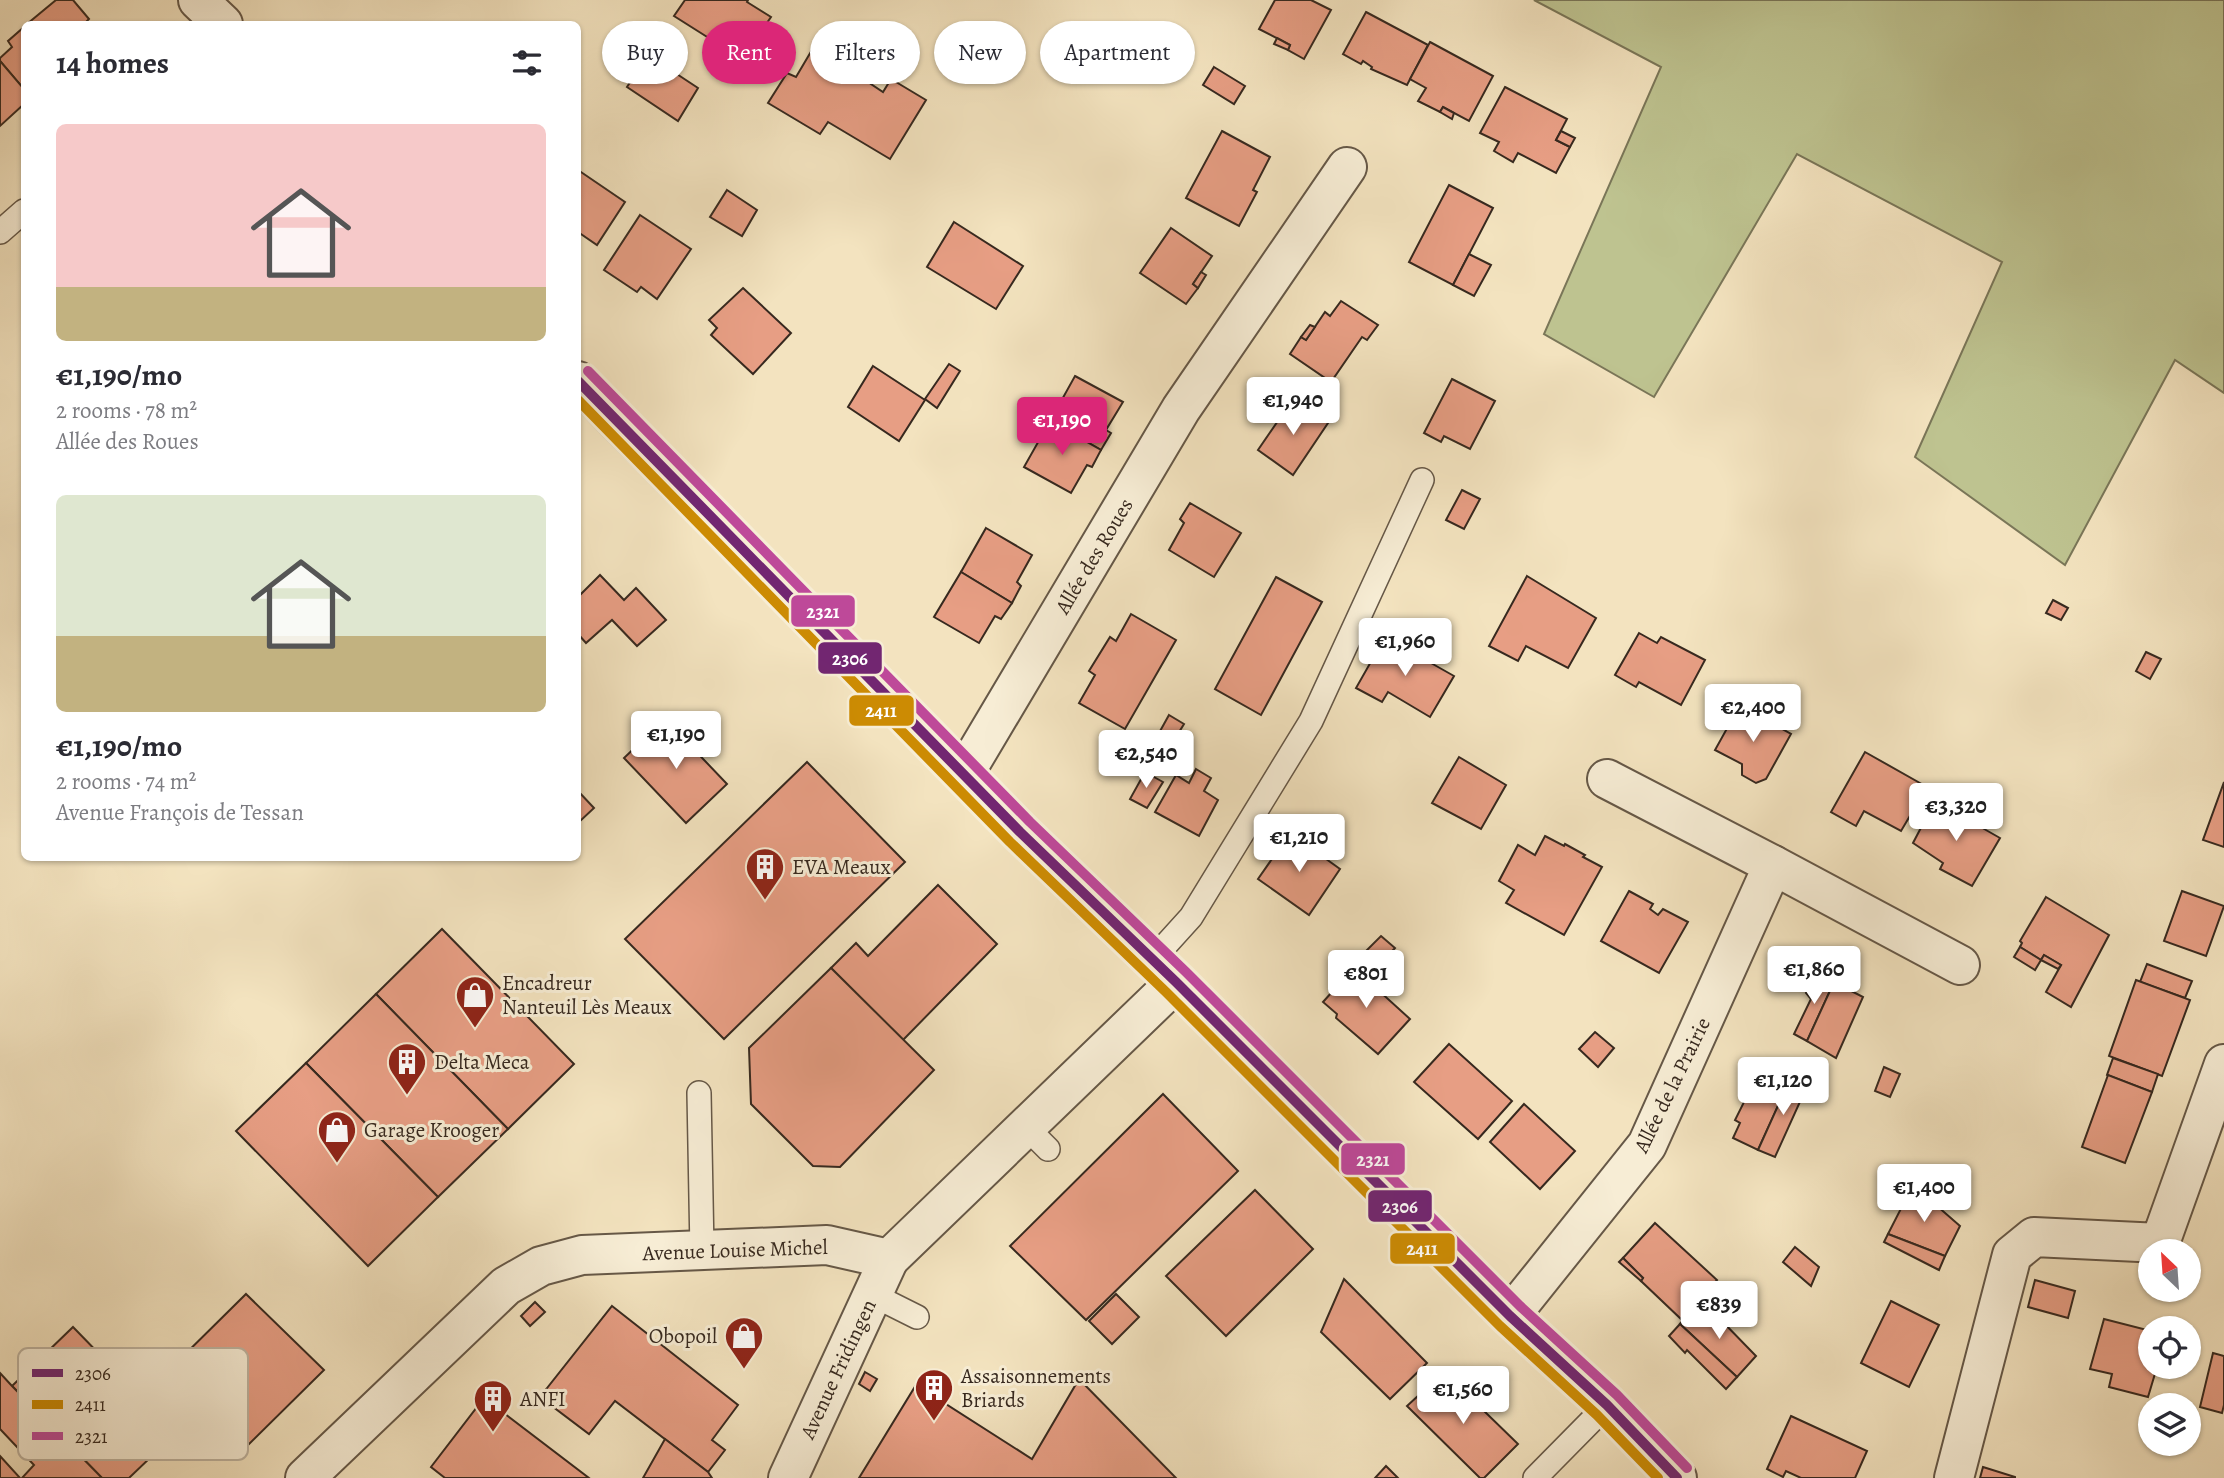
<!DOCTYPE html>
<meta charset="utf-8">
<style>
body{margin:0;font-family:Alegreya,serif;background:#f7f7f7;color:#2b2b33;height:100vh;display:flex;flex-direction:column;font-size:26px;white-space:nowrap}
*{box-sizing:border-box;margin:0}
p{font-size:23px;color:#7c7c81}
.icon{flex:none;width:38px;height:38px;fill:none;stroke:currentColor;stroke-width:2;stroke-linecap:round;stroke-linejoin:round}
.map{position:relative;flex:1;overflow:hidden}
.sheet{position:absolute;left:21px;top:21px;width:560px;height:840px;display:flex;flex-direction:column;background:#fff;border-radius:10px;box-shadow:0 2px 5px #0004}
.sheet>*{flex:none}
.guide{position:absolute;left:602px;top:21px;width:665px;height:63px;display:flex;gap:14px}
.needle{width:46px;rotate:335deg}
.fabs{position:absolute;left:2138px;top:1239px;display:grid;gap:14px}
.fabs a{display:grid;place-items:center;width:63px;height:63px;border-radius:50%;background:#fff;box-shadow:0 2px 5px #0004;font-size:35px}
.price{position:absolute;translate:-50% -60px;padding:0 16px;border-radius:7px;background:#fff;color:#222;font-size:23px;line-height:46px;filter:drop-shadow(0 2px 4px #0008)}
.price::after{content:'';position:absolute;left:50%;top:42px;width:21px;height:16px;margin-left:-10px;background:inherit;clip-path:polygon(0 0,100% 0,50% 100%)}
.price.current{background:#db2777;color:#fff}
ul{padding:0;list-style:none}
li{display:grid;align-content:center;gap:14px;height:371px;padding:0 35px}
li span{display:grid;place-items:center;height:217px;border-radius:10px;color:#555}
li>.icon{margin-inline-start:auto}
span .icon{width:126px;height:126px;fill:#fffc;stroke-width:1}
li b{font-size:30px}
h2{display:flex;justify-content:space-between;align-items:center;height:84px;padding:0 35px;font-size:30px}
.tag{padding:0 24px;border-radius:32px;background:#fff;box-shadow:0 2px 5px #0004;font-size:24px;line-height:63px}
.tag.current{background:#db2777;color:#fff}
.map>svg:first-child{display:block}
.green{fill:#bec390;stroke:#7a7658;stroke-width:2}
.building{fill:#e79e84;stroke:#37291f;stroke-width:2}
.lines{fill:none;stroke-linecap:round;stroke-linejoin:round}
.service-casing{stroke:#665847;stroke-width:26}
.minor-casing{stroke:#665847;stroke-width:42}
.tertiary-casing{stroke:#665847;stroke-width:42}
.service{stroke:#f7edd5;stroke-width:23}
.minor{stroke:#f7edd5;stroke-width:38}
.tertiary{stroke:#f7edd5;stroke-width:38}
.bus-1-casing{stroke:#f7edd5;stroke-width:16}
.bus-2-casing{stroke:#f7edd5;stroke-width:16}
.bus-3-casing{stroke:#f7edd5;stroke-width:16}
.bus-1{stroke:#722671;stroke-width:10}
.bus-2{stroke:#cc8b03;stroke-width:10}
.bus-3{stroke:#be4999;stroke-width:10}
.labels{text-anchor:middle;stroke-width:6;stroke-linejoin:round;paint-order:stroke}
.street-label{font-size:21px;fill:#37291f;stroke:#f7edd5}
.poi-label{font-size:21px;fill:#37291f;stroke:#f7edd5;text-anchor:start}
.key{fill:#f7edd5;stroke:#bdb29e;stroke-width:2}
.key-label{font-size:19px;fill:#37291f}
.line-badge{stroke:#f7edd5;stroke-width:2.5}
.badge-label{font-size:19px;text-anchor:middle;font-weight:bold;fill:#fff}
</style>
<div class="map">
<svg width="2224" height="1478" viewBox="0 0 2224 1478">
<rect width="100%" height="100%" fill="#f3e3bf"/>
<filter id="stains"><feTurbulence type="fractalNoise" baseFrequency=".00286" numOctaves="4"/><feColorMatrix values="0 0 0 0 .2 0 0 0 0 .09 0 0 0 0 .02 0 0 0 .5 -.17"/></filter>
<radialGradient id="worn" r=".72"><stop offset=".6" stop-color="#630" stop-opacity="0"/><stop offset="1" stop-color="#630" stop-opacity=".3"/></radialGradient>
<!-- green -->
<polygon class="green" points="1534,0 2224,0 2224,393 2175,360 2065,565 1915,457 2002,262 1797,154 1654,397 1544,334 1661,67"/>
<!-- building -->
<g class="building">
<polygon points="56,0 73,0 89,19 84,24 27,24"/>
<polygon points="685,0 748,0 747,2 771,17 742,59 674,16"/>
<polygon points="1275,0 1311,0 1331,10 1304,59 1288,50 1290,45 1259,29"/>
<polygon points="1366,12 1428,45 1407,85 1371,69 1372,67 1363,61 1361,64 1343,54"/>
<polygon points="24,27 24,85 22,87 0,61 0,58 12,47 8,41"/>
<polygon points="825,28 871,56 859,76 883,92 891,79 926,100 890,159 828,122 820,134 768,103 787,73 796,77"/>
<polygon points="1277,38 1290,45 1288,50 1274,44"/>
<polygon points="1430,42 1493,76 1469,121 1443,107 1440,112 1418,101 1426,88 1410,79"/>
<polygon points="648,55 698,88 678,121 627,87"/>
<polygon points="0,61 24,89 24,104 0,126"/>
<polygon points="1214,67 1245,86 1234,104 1203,85"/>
<polygon points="1505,87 1567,119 1556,140 1570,147 1556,173 1518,153 1513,162 1494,151 1499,142 1480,133"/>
<polygon points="1443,107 1454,113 1452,119 1440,112"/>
<polygon points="1222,131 1270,157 1253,190 1257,192 1239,226 1186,198"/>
<polygon points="1561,131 1575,138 1570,147 1556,140"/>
<polygon points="578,170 625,202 597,245 578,232"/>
<polygon points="1449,185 1493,208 1453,285 1409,262"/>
<polygon points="727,190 757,210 742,236 710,217"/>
<polygon points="640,215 691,249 657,299 641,287 637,292 604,270"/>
<polygon points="954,222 1023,266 996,309 927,267"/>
<polygon points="1171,228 1212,256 1193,284 1198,288 1186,304 1140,273"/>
<polygon points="1469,254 1491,265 1474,296 1453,285"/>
<polygon points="1201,272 1206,275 1198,288 1193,284"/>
<polygon points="743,288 791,333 753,374 711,335 717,328 709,320"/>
<polygon points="1341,301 1378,325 1367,340 1362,337 1331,382 1290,354 1301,337 1306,340 1325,312 1330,316"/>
<polygon points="1310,325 1315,327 1306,340 1301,337"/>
<polygon points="949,364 960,371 937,408 925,399"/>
<polygon points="873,366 925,400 899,441 848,407"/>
<polygon points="1075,376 1123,402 1106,430 1111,433 1101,450 1050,421"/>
<polygon points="1452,379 1495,401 1470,449 1444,436 1441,442 1424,433"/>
<polygon points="1293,399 1328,423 1293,475 1258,450"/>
<polygon points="1050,421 1101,450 1092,467 1087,465 1071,493 1024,467"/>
<polygon points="1462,490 1480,499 1464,529 1446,520"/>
<polygon points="1190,503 1241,533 1214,577 1169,550 1184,523 1180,519"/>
<polygon points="986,528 1032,555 1017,582 1021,586 1012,603 961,572"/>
<polygon points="961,572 1012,603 1001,619 995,616 979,643 934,617"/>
<polygon points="600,575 624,600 636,588 666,620 637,646 612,620 586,643 578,634 578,597"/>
<polygon points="1527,576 1596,618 1568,668 1526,646 1518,661 1489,646"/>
<polygon points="1276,577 1322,602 1261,715 1215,689"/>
<polygon points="2053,600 2068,608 2061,620 2046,613"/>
<polygon points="1131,614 1176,640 1125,729 1079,703 1095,675 1089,671 1110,637 1116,641"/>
<polygon points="1639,633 1657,643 1661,637 1705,660 1681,705 1639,682 1636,687 1615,675"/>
<polygon points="1385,637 1454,676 1430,717 1388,692 1382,702 1356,688"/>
<polygon points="2146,652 2161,659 2150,679 2136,671"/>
<polygon points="1740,705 1791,734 1766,779 1756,783 1742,775 1742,764 1715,750"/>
<polygon points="1169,715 1184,724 1163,758 1149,751"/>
<polygon points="665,719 727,784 686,823 624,758"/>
<polygon points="1865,752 1927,787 1901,831 1864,811 1856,826 1831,812"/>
<polygon points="1459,757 1506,785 1481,829 1432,803"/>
<polygon points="807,762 905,862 724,1039 625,939"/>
<polygon points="1196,769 1211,778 1204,791 1218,800 1199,836 1155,812 1176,775 1189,783"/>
<polygon points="1145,772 1163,782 1147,808 1130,799"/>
<polygon points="2224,782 2224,847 2203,840"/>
<polygon points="578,791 594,808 578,823"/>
<polygon points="1935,801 2000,838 1972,886 1940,869 1943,863 1913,843"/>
<polygon points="1290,833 1340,869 1309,915 1258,879"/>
<polygon points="1545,836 1564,846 1565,844 1585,855 1583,857 1602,867 1564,935 1506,903 1514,890 1499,881 1518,845 1535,855"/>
<polygon points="938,885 997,944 903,1040 831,968 856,943 868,956"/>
<polygon points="1629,891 1653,904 1650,909 1658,915 1663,909 1688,922 1659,973 1601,941"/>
<polygon points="2182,891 2224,906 2206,956 2164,941"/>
<polygon points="2046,897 2109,935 2071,1007 2046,992 2061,965 2044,955 2041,960 2020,947 2022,943 2020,941"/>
<polygon points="442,929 574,1064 508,1129 376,994"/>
<polygon points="1381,936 1395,948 1377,968 1363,954"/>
<polygon points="2020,947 2041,960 2035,970 2014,957"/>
<polygon points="2044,955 2061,965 2058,969 2041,960"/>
<polygon points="1358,963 1372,974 1367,980 1410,1019 1378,1054 1336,1018 1337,1014 1323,1002"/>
<polygon points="2147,964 2192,981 2185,998 2140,982"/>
<polygon points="831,968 934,1070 840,1167 813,1166 751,1104 749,1048"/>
<polygon points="1821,976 1834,982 1807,1041 1794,1034 1811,999 1806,993 1814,978"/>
<polygon points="2136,980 2190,1000 2162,1076 2109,1056"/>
<polygon points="1834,982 1863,997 1836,1058 1807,1041"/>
<polygon points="376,994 508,1129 438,1197 306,1063"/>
<polygon points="1595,1032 1614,1048 1598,1067 1579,1049"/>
<polygon points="1449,1044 1512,1101 1478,1139 1414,1082"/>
<polygon points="2113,1058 2158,1074 2152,1092 2107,1075"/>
<polygon points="306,1063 438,1197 368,1266 236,1131"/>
<polygon points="1767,1066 1791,1077 1758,1150 1733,1138 1740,1123 1735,1120 1746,1098 1750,1100"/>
<polygon points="1884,1067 1900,1074 1890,1097 1875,1091"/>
<polygon points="2108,1075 2152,1092 2125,1163 2082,1147"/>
<polygon points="1791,1077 1808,1084 1775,1157 1758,1150"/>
<polygon points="1163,1094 1238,1171 1086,1320 1010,1246"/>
<polygon points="1524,1104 1575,1151 1540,1189 1490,1142"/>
<polygon points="1913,1185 1960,1226 1945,1256 1888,1234"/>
<polygon points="1255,1190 1313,1249 1226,1336 1166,1276"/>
<polygon points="1655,1223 1717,1280 1682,1320 1641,1281 1643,1278 1623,1258"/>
<polygon points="1888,1234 1945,1256 1939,1270 1884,1242"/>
<polygon points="1795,1247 1819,1267 1811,1286 1783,1262"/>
<polygon points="1623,1258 1643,1278 1641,1281 1619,1262"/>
<polygon points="1344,1279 1427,1363 1390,1399 1321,1332"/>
<polygon points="2035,1280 2075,1291 2068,1318 2028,1307"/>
<polygon points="246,1294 324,1370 238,1455 161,1378"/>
<polygon points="1116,1294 1139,1317 1112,1344 1089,1321"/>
<polygon points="1891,1301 1939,1325 1909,1387 1861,1363"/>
<polygon points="535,1302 545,1312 530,1326 521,1316"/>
<polygon points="612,1306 738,1405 712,1440 725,1450 708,1472 615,1401 589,1434 540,1397"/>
<polygon points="1695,1306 1714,1323 1719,1318 1756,1356 1737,1377 1680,1324"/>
<polygon points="2104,1319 2151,1331 2151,1367 2157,1367 2148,1397 2109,1387 2112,1374 2090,1369"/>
<polygon points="1680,1324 1737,1377 1726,1389 1687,1350 1685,1353 1669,1336"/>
<polygon points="73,1327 176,1433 129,1478 102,1478 12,1386"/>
<polygon points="2213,1353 2224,1356 2224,1405 2222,1413 2200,1407"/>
<polygon points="865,1372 877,1379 870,1391 859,1384"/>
<polygon points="1444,1372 1518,1444 1484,1478 1480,1478 1407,1406"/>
<polygon points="0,1373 12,1386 102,1478 22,1478 34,1465 0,1429"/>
<polygon points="1079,1379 1176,1478 859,1478 916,1385 1032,1459"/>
<polygon points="484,1398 589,1478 445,1478 431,1467"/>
<polygon points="1791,1416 1867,1451 1855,1478 1801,1478 1786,1471 1783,1477 1767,1469"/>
<polygon points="665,1439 708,1472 712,1478 643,1478"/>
<polygon points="0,1456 20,1478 0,1478"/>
<polygon points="1386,1466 1398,1478 1375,1478"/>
<polygon points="1983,1467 2015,1477 2015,1478 1980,1478"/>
</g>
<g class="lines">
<!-- service casing -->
<g class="service-casing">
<g id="service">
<polyline points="0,232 24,211"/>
<polyline points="1153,959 1191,917 1311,721 1422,480"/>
<polyline points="699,1093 702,1251"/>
<polyline points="1026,1127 1048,1149"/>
<polyline points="873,1295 917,1317"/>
<polyline points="1535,1478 1607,1405"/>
</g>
</g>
<!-- minor casing -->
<g class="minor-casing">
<g id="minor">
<polyline points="964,774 1181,409 1347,167"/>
<polyline points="1773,865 1960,965"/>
<polyline points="1510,1316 1647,1145 1773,865 1607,779"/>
<polyline points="305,1478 506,1286 541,1266 582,1255 827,1245 889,1259 1176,982"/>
<polyline points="788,1478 889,1259"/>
<polyline points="1954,1478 2012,1255 2034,1237 2160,1243 2224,1064"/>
</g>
</g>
<!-- tertiary casing -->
<g class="tertiary-casing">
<g id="tertiary">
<polyline points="198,0 223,24"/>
<polyline points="578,381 1020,832 1176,982 1510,1316 1607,1405 1677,1478"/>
</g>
</g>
<!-- service -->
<use href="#service" class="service"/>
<!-- minor -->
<use href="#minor" class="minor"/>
<!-- tertiary -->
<use href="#tertiary" class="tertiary"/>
<!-- bus-1 casing -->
<g class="bus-1-casing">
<polyline id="bus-1" points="578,381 1020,832 1176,982 1510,1316 1607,1405 1677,1478"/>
</g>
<!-- bus-2 casing -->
<g class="bus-2-casing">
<polyline id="bus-2" points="578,400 1010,842 1166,992 1500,1326 1597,1415 1658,1478"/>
</g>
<!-- bus-3 casing -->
<g class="bus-3-casing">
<polyline id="bus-3" points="588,371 1030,822 1186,972 1520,1306 1617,1395 1687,1468"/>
</g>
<!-- bus-1 -->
<use href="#bus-1" class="bus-1"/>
<!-- bus-2 -->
<use href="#bus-2" class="bus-2"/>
<!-- bus-3 -->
<use href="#bus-3" class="bus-3"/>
</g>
<!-- icons -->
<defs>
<g id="building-pin" transform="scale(2.0125)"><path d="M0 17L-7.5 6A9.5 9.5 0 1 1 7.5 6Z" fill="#8f2418" stroke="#f7edd5"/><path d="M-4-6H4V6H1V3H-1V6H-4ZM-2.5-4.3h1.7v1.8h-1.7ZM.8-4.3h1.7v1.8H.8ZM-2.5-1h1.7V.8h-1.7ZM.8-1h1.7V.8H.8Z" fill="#fff"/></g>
<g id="shop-pin" transform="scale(2.0125)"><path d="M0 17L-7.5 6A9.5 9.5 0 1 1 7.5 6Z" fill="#8f2418" stroke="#f7edd5"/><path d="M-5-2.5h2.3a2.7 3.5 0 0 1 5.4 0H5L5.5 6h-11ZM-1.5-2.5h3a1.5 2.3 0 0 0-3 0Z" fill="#fff"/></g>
</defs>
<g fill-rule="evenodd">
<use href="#building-pin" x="765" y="867"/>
<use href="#shop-pin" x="475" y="995"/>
<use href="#building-pin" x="407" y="1062"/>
<use href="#shop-pin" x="337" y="1130"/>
<use href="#shop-pin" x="744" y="1336"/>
<use href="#building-pin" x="934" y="1388"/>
<use href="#building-pin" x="493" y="1399"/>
</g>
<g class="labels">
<!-- street labels -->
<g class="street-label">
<text transform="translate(1094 556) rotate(-59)" y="7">Allée des Roues</text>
<text transform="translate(1672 1085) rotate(-64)" y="7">Allée de la Prairie</text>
<text transform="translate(735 1250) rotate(-2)" y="7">Avenue Louise Michel</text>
<text transform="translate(838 1369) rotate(-65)" y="7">Avenue Fridingen</text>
</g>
<!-- poi labels -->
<g class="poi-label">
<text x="792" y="874">EVA Meaux</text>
<text x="502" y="990">Encadreur<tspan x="502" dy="24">Nanteuil Lès Meaux</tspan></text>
<text x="434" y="1069">Delta Meca</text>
<text x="364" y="1137">Garage Krooger</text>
<text x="717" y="1343" text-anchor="end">Obopoil</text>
<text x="961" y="1383">Assaisonnements<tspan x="961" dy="24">Briards</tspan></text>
<text x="520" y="1406">ANFI</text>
</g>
</g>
<!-- legend -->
<rect x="18" y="1348" width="230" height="112" rx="10" class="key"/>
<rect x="32" y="1369" width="31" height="8" fill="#722671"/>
<rect x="32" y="1400" width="31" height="9" fill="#cc8b03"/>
<rect x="32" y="1432" width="31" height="8" fill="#be4999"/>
<g class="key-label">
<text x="75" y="1380">2306</text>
<text x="75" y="1411">2411</text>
<text x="75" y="1443">2321</text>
</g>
<g class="line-badge">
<rect x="790" y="594" width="66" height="34" rx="7" fill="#be4999"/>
<rect x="817" y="641" width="66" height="34" rx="7" fill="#722671"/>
<rect x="848" y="694" width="67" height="33" rx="7" fill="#cc8b03"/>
<rect x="1340" y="1142" width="66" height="34" rx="7" fill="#be4999"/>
<rect x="1367" y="1189" width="66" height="34" rx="7" fill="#722671"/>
<rect x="1389" y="1232" width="67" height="33" rx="7" fill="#cc8b03"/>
</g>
<g class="badge-label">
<text x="823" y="618">2321</text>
<text x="850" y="665">2306</text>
<text x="881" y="717">2411</text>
<text x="1373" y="1166">2321</text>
<text x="1400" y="1213">2306</text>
<text x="1422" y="1255">2411</text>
</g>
<rect width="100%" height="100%" filter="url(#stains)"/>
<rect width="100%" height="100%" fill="url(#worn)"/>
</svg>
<div class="fabs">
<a><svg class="needle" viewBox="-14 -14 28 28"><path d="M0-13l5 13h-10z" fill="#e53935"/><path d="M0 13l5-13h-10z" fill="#7c7c81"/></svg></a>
<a><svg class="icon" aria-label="locate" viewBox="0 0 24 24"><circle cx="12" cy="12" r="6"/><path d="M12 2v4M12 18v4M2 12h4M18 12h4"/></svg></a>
<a><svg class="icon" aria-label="layers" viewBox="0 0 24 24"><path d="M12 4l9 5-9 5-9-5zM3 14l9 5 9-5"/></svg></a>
</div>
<b class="price" style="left:1293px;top:437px">€1,940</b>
<b class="price current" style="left:1062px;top:457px">€1,190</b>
<b class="price" style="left:1405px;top:678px">€1,960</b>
<b class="price" style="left:1753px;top:744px">€2,400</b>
<b class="price" style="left:676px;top:771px">€1,190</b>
<b class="price" style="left:1146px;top:790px">€2,540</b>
<b class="price" style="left:1956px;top:843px">€3,320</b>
<b class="price" style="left:1299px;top:874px">€1,210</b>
<b class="price" style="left:1814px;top:1006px">€1,860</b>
<b class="price" style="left:1366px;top:1010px">€801</b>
<b class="price" style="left:1783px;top:1117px">€1,120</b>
<b class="price" style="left:1924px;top:1224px">€1,400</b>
<b class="price" style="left:1719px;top:1341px">€839</b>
<b class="price" style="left:1463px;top:1426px">€1,560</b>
<div class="guide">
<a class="tag">Buy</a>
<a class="tag current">Rent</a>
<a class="tag">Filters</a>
<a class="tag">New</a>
<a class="tag">Apartment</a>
</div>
<section class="sheet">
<h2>14 homes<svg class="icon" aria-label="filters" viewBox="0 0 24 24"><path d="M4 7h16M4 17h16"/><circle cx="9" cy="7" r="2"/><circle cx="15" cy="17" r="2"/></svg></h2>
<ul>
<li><span style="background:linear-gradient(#f6c9c9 75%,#c2b280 0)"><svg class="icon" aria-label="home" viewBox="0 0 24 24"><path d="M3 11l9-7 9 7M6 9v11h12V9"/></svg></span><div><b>€1,190/mo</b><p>2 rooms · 78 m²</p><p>Allée des Roues</p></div></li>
<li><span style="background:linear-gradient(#dfe7d0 65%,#c2b280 0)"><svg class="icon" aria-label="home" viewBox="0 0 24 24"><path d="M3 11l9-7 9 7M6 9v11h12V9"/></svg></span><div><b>€1,190/mo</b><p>2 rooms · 74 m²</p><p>Avenue François de Tessan</p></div></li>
</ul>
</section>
</div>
